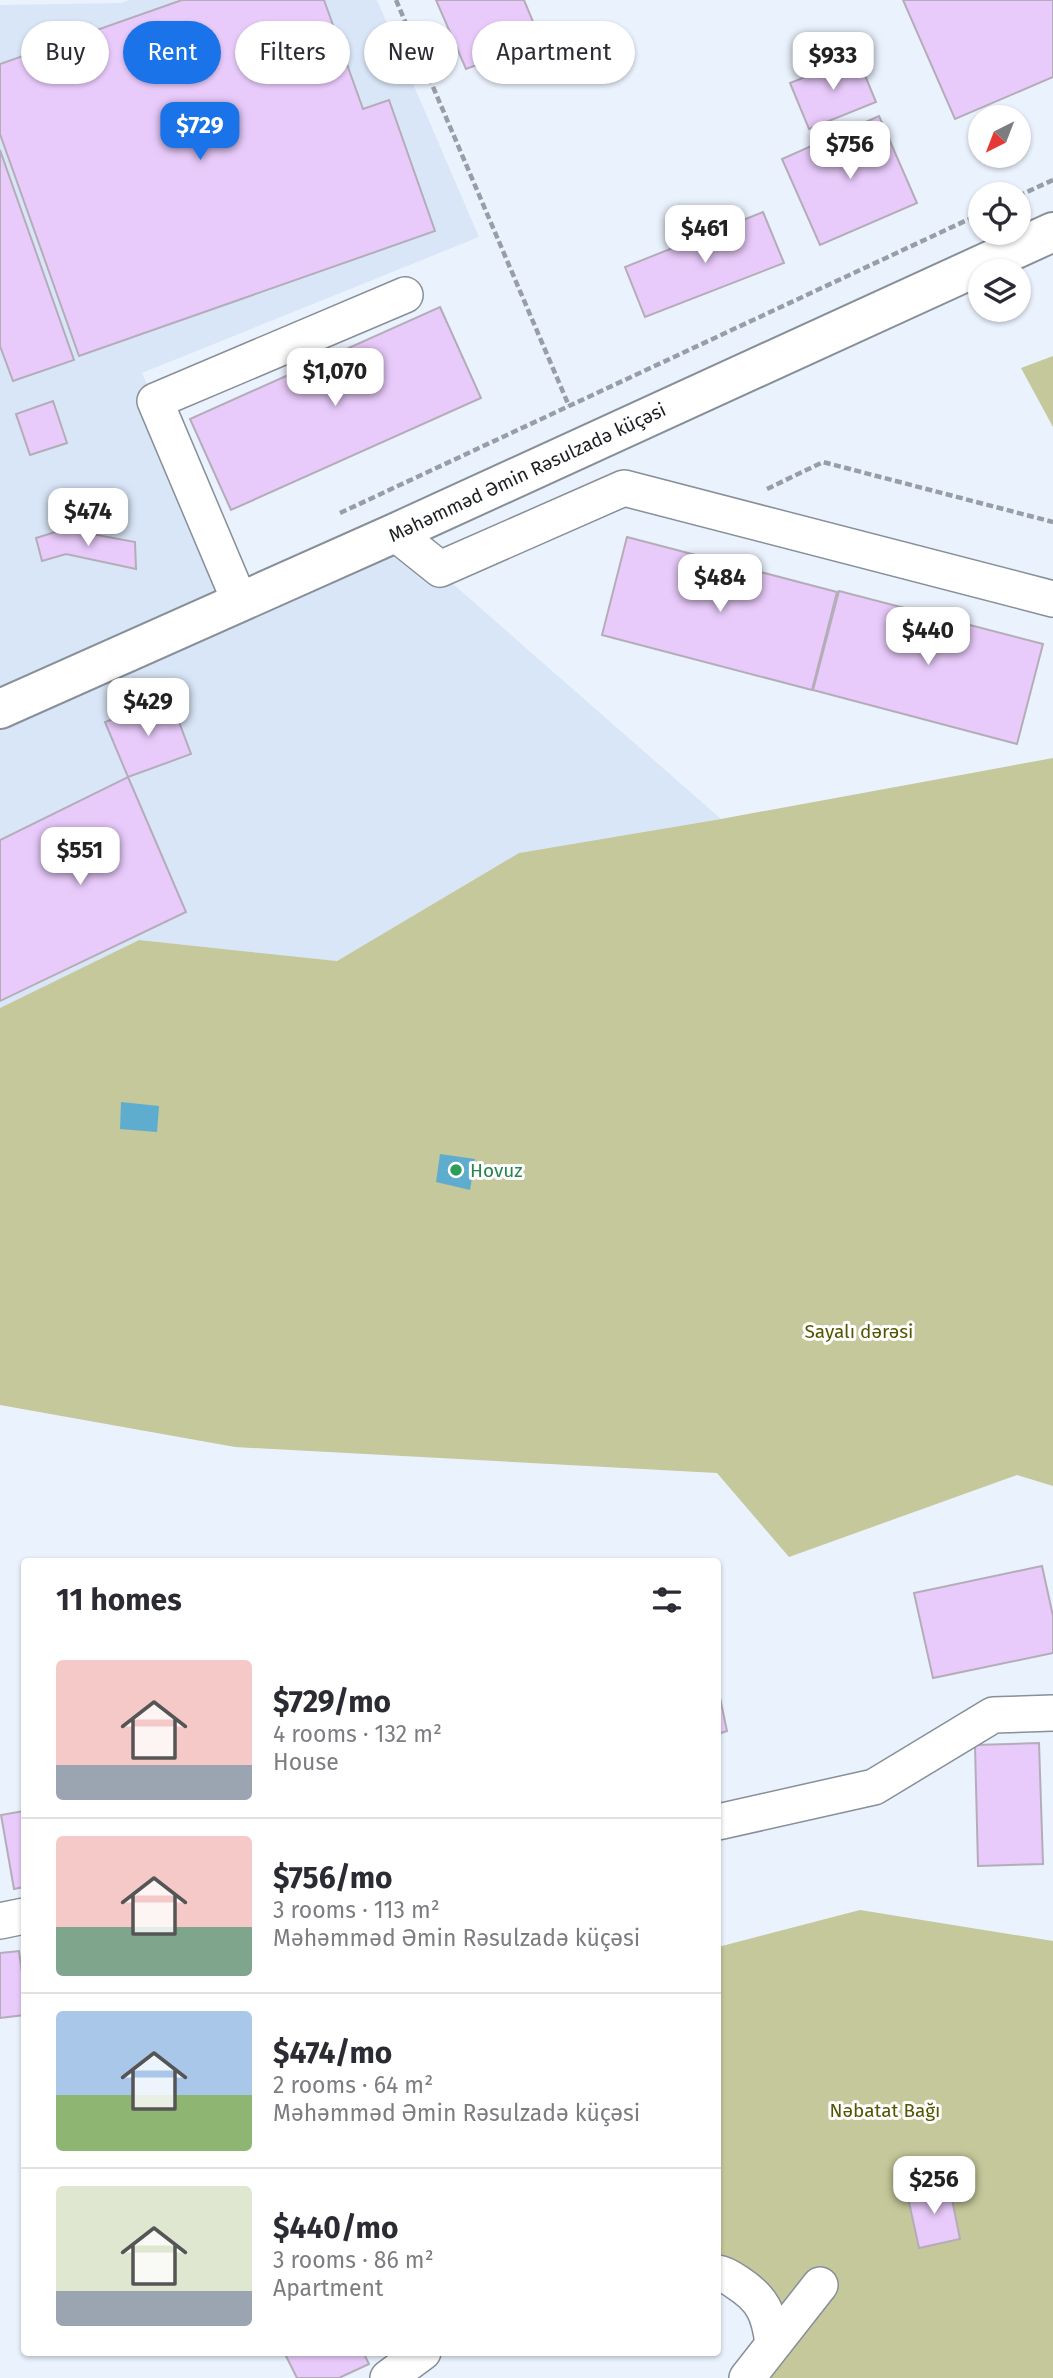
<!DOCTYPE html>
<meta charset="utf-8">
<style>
body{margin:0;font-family:"Fira Sans",sans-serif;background:#f7f7f7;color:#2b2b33;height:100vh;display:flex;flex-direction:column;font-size:26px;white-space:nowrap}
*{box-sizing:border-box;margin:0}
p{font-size:23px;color:#7c7c81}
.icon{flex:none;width:38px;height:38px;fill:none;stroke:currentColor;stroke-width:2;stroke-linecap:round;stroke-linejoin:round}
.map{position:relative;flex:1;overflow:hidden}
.side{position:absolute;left:21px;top:1558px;width:700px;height:798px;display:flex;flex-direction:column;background:#fff;border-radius:7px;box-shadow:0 2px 5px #0004}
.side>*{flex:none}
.guide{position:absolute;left:21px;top:21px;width:700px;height:63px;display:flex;gap:14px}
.needle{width:46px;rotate:222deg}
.fabs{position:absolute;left:968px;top:105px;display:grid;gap:14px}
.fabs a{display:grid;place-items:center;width:63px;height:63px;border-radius:50%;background:#fff;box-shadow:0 2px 5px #0004;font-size:35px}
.price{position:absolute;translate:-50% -60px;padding:0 16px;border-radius:14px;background:#fff;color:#222;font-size:23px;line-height:46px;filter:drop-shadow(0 2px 4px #0008)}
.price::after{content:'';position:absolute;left:50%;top:42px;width:21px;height:16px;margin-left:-10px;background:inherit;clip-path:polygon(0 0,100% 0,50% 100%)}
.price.selected{background:#1a73e8;color:#fff}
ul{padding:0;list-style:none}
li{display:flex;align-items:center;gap:21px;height:175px;padding:0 35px}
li+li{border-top:2px solid #e1e1e2}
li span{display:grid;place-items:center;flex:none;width:196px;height:140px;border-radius:7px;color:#555}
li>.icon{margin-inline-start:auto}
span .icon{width:84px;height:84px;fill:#fffc;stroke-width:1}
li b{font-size:30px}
h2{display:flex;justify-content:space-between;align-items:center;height:84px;padding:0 35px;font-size:30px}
.tag{padding:0 24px;border-radius:32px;background:#fff;box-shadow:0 2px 5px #0004;font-size:24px;line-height:63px}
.tag.selected{background:#1a73e8;color:#fff}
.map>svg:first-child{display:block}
.built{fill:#d9e6f7}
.green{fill:#c5c89a}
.water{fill:#5fadce}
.building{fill:#e9cbfb;stroke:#b4adb8;stroke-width:2}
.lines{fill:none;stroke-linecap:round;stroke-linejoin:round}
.minor-casing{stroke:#878f98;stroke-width:38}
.major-casing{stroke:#878f98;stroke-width:42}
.path{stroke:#989ea6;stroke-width:4.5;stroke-dasharray:7 3.5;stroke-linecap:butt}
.minor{stroke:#fff;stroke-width:35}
.major{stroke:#fff;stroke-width:38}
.leisure-dot{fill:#2e9e5b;stroke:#fff;stroke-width:2.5}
.labels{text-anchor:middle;stroke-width:6;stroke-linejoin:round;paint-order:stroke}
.street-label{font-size:19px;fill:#1c1f22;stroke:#fff}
.leisure-label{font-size:19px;fill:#27864d;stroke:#fff;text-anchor:start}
.park-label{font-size:19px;fill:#535500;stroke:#fff}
</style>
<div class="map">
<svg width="1053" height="2378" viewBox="0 0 1053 2378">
<rect width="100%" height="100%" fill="#eaf2fd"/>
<!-- built -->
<polygon class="built" points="129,0 377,0 479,237 142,373 240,601 395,533 721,819 519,853 337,961 139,940 0,1008 0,5 121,3"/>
<!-- green -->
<g class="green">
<polygon points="1053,356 1053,427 1021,368"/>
<polygon points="1053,758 1053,1486 1017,1475 789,1557 717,1473 235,1447 0,1405 0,1008 139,940 337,961 519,853 721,819"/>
<polygon points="860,1910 1053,1941 1053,2378 747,2378 773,2343 718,2274 718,1947"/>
</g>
<!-- water -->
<g class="water">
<polygon points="121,1102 159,1106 157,1132 120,1129"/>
<polygon points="440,1154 475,1159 470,1190 436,1182"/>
</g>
<!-- building -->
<g class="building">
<polygon points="182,0 324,0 363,109 389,100 435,231 79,356 0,134 0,64"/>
<polygon points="436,0 524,0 541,41 466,69"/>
<polygon points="903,0 1053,0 1053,77 955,119"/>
<polygon points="857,56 876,102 809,129 790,83"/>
<polygon points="879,116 917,203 820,245 782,159"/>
<polygon points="0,150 74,360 13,381 0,346"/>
<polygon points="763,212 784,263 645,317 625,267"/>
<polygon points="440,307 481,398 231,510 190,419"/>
<polygon points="53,401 67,443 30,455 16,414"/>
<polygon points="65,529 135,542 136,569 66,554 42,561 36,538"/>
<polygon points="627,537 837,592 812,690 602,635"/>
<polygon points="839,591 1043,644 1017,744 813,690"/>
<polygon points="170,698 191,754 128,777 105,722"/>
<polygon points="128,777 186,912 0,1001 0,840"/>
<polygon points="1042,1566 1053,1616 1053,1653 933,1678 914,1593"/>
<polygon points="718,1688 727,1731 718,1734"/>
<polygon points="1039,1743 1043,1864 978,1866 975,1745"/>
<polygon points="24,1811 24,1887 14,1889 1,1815"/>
<polygon points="19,1951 24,1987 24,2015 0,2018 0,1953"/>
<polygon points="949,2184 960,2239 919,2248 907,2193"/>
<polygon points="284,2352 363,2352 369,2364 339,2378 297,2378"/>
</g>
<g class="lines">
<!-- minor casing -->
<g class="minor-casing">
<g id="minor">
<polyline points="395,533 440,569 624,488 1053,599"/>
<polyline points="240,602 155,401 405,295"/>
<polyline points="718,1822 874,1787 993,1715 1053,1713"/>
<polyline points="0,1921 24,1916"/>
<path d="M718,2273C725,2274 731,2278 738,2283C763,2299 769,2314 773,2343"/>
<polyline points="388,2378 423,2352"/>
<polyline points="747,2378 820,2285"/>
</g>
</g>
<!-- major casing -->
<g class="major-casing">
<polyline id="major" points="0,709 395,533 1053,232"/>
</g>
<!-- path -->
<g class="path">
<polyline points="396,0 569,406"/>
<polyline points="1018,196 1053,180"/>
<polyline points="767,489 823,462 1053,522"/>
<polyline points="340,513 980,214"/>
</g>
<!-- minor -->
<use href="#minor" class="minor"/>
<!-- major -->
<use href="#major" class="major"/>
</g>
<!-- markers -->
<circle class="leisure-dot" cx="456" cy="1170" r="7"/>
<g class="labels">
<!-- street labels -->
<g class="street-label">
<text transform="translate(527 472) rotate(-25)" y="7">Məhəmməd Əmin Rəsulzadə küçəsi</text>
</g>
<!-- leisure labels -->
<g class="leisure-label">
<text x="470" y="1177">Hovuz</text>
</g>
<!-- park labels -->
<g class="park-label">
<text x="859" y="1338">Sayalı dərəsi</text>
<text x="885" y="2117">Nəbatat Bağı</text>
</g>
</g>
</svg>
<div class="fabs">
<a><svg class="needle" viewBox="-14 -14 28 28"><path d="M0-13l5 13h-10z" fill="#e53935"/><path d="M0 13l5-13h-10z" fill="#7c7c81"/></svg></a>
<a><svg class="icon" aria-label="locate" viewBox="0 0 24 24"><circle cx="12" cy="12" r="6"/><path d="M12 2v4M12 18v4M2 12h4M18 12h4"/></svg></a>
<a><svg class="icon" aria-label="layers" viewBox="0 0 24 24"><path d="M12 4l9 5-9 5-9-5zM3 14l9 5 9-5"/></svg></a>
</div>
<b class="price" style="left:833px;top:92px">$933</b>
<b class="price selected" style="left:200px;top:162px">$729</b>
<b class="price" style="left:850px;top:181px">$756</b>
<b class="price" style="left:705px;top:265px">$461</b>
<b class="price" style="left:335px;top:408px">$1,070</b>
<b class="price" style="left:88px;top:548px">$474</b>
<b class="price" style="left:720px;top:614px">$484</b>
<b class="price" style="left:928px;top:667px">$440</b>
<b class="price" style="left:148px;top:738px">$429</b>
<b class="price" style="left:80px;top:887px">$551</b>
<b class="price" style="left:934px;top:2216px">$256</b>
<div class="guide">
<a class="tag">Buy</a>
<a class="tag selected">Rent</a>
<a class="tag">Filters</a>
<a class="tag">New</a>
<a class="tag">Apartment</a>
</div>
<section class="side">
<h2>11 homes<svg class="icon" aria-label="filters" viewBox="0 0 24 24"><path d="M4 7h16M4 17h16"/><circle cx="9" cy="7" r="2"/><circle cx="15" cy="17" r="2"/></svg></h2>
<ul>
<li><span style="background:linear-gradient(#f6c9c9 75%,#9aa5b1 0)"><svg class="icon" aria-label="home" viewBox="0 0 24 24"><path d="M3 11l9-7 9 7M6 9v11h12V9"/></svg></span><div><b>$729/mo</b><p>4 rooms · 132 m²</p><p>House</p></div></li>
<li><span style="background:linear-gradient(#f6c9c9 65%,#7fa58c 0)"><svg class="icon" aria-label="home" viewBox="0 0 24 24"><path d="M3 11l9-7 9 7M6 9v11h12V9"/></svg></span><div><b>$756/mo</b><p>3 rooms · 113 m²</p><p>Məhəmməd Əmin Rəsulzadə küçəsi</p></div></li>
<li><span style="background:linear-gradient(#a9c7e8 60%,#8fb573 0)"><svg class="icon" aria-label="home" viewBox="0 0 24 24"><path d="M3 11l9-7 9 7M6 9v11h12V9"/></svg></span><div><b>$474/mo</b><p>2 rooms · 64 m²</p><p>Məhəmməd Əmin Rəsulzadə küçəsi</p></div></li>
<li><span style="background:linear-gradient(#dfe7d0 75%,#9aa5b1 0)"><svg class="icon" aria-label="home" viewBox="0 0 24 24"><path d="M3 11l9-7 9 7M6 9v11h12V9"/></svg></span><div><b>$440/mo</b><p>3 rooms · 86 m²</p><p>Apartment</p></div></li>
</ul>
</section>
</div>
